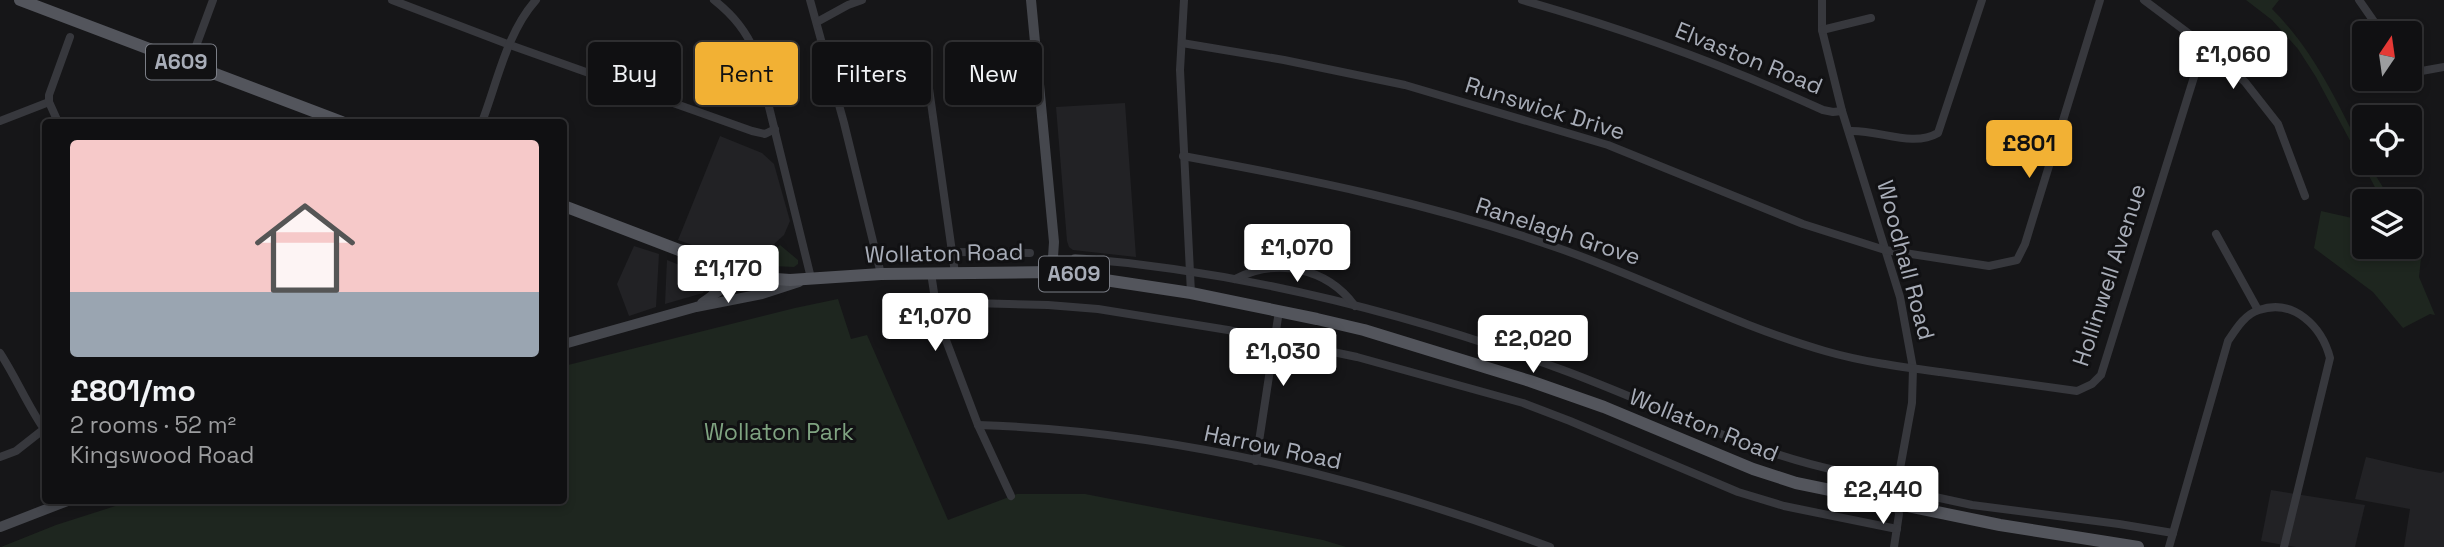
<!DOCTYPE html>
<meta charset="utf-8">
<style>
body{margin:0;font-family:"Space Grotesk",sans-serif;background:#19191b;color:#f1f3f6;height:100vh;display:flex;flex-direction:column;font-size:26px;white-space:nowrap}
*{box-sizing:border-box;margin:0}
p{font-size:23px;color:#9c9d9f}
.icon{flex:none;width:38px;height:38px;fill:none;stroke:currentColor;stroke-width:2;stroke-linecap:round;stroke-linejoin:round}
.map{position:relative;flex:1;overflow:hidden}
.sheet{position:absolute;left:42px;top:119px;width:525px;height:385px;display:flex;flex-direction:column;background:#101012;border-radius:7px;box-shadow:0 4px 10px #0003,0 0 0 2px #303032}
.sheet>*{flex:none}
.top-card{position:absolute;left:588px;top:42px;width:665px;height:63px;display:flex;gap:14px}
.needle{width:46px;rotate:13deg}
.buttons{position:absolute;left:2352px;top:21px;display:grid;gap:14px}
.buttons a{display:grid;place-items:center;width:70px;height:70px;border-radius:7px;background:#101012;box-shadow:0 4px 10px #0003,0 0 0 2px #303032;font-size:35px}
.price{position:absolute;translate:-50% -60px;padding:0 16px;border-radius:7px;background:#fff;color:#222;font-size:23px;line-height:46px;filter:drop-shadow(0 2px 4px #0008)}
.price::after{content:'';position:absolute;left:50%;top:42px;width:21px;height:16px;margin-left:-10px;background:inherit;clip-path:polygon(0 0,100% 0,50% 100%)}
.price.on{background:#f2b134;color:#111}
ul{padding:0;list-style:none}
li{display:grid;align-content:center;gap:14px;height:371px;padding:0 28px}
li+li{border-top:2px solid #303032}
li span{display:grid;place-items:center;height:217px;border-radius:7px;color:#555}
li>.icon{margin-inline-start:auto}
span .icon{width:126px;height:126px;fill:#fffc;stroke-width:1}
li b{font-size:30px}
.chip{padding:0 24px;border-radius:7px;background:#101012;box-shadow:0 4px 10px #0003,0 0 0 2px #303032;font-size:24px;line-height:63px}
.chip.on{background:#f2b134;color:#111}
.map>svg:first-child{display:block}
.built{fill:#222225}
.green{fill:#1e261f}
.lines{fill:none;stroke-linecap:round;stroke-linejoin:round}
.street{stroke:#37383d;stroke-width:8}
.secondary{stroke:#45474d;stroke-width:10}
.primary{stroke:#53555c;stroke-width:12}
.labels{text-anchor:middle;stroke-width:6;stroke-linejoin:round;paint-order:stroke}
.shield{fill:#111113;stroke:#7b7e86;stroke-width:2}
.shield-label{font-size:21px;font-weight:bold;fill:#a8adb8}
.street-label{font-size:23px;fill:#a8adb8;stroke:#111113}
.park-label{font-size:23px;fill:#7fa381;stroke:#111113}
</style>
<div class="map">
<svg width="2444" height="547" viewBox="0 0 2444 547">
<rect width="100%" height="100%" fill="#161618"/>
<!-- built -->
<g class="built">
<polygon points="1125,103 1136,257 1073,250 1069,247 1067,241 1056,107"/>
<polygon points="720,136 762,153 774,164 790,221 784,235 774,244 764,252 748,258 735,260 678,240"/>
<polygon points="634,246 659,254 656,307 629,316 617,284"/>
<polygon points="667,260 704,275 707,282 703,293 665,304"/>
<polygon points="2366,457 2418,469 2441,473 2444,471 2444,547 2404,547 2410,509 2355,499"/>
<polygon points="2271,490 2365,505 2355,547 2296,547 2261,541"/>
</g>
<!-- green -->
<g class="green">
<path d="M2246,0H2279L2272,9C2315,52 2337,102 2364,155V163H2368L2384,189L2377,191L2316,77L2298,49L2272,20Z"/>
<polygon points="2398,191 2418,195 2422,249 2419,277 2435,315 2430,314 2403,328 2373,292 2314,248 2321,211 2361,220 2364,219 2364,247 2410,247 2410,201 2386,201 2386,195"/>
<polygon points="780,245 798,260 798,264 794,267 752,265 753,261 765,257"/>
<polygon points="838,299 851,339 867,335 948,520 1017,494 1085,494 1323,540 1346,547 1,547 56,525 131,501 564,500 564,366 795,308"/>
</g>
<g class="lines">
<!-- street -->
<g class="street">
<polyline points="392,0 510,45 752,131 765,134 775,129"/>
<path d="M714,0C734,16 746,31 756,54L811,278"/>
<polyline points="810,0 844,123 881,274"/>
<polyline points="1184,0 1180,70 1191,293"/>
<path d="M1522,0C1625,29 1725,65 1823,110L1833,112L1842,111"/>
<polyline points="1822,0 1822,30 1842,111 1900,297 1913,368 1912,403 1895,496 1899,514 1894,547"/>
<polyline points="2144,0 2204,45 2245,82 2278,124 2305,196"/>
<polyline points="2359,0 2382,33"/>
<polyline points="817,22 848,5 862,0"/>
<polyline points="1822,30 1871,18"/>
<polyline points="1182,43 1284,60 1405,85 1608,145 1803,224 1885,250 1989,266 2017,260 2025,244 2100,0"/>
<polyline points="925,60 955,273"/>
<polyline points="189,65 213,0"/>
<polyline points="2410,69 2416,72 2444,67"/>
<polyline points="0,121 49,102"/>
<polyline points="58,122 49,102 49,95 70,37"/>
<path d="M482,122C497,83 507,32 536,0"/>
<path d="M1849,131C1878,129 1912,148 1938,133L1982,0"/>
<path d="M1183,156C1309,179 1437,205 1558,248C1648,279 1734,325 1825,351C1863,362 1902,367 1940,372C1986,378 2031,385 2077,391L2092,384L2101,375L2204,45"/>
<polyline points="2216,234 2258,310"/>
<polyline points="952,252 1030,253"/>
<path d="M1075,258C1241,271 1407,313 1563,370C1674,411 1779,470 1898,480"/>
<polyline points="931,273 938,319 978,425 1011,496"/>
<path d="M1235,279C1277,257 1327,268 1355,306"/>
<polyline points="934,302 1048,305 1098,309 1228,330 1357,357 1523,403 1570,421 1738,492 1784,506 1897,529"/>
<path d="M0,353C17,379 28,407 46,432"/>
<path d="M978,425C1173,431 1368,479 1550,547"/>
<polyline points="0,457 16,451 44,429"/>
<polyline points="1256,461 1279,311"/>
<polyline points="1912,492 1972,505 2119,524 2173,533"/>
<path d="M2169,547L2228,341C2236,329 2245,314 2259,310C2294,298 2322,327 2330,358L2284,547"/>
</g>
<!-- secondary -->
<g class="secondary">
<polyline points="1031,0 1054,242 1052,272"/>
<path d="M708,261C716,274 719,283 712,297"/>
<polyline points="702,303 743,274"/>
<polyline points="564,344 696,307 762,294 799,282"/>
<polyline points="0,527 70,500"/>
</g>
<!-- primary -->
<g class="primary">
<polyline points="20,0 342,122"/>
<polyline points="564,206 726,268 761,278 790,280 881,274 1052,272 1191,293 1317,319 1364,330 1530,381 1604,407 1753,469 1796,483 2000,525 2138,547"/>
</g>
</g>
<g class="labels">
<!-- shield labels -->
<g class="shield">
<rect x="146" y="44.5" width="70" height="35" rx="5"/>
<rect x="1039" y="256.5" width="70" height="35" rx="5"/>
</g>
<g class="shield-label">
<text x="181" y="69">A609</text>
<text x="1074" y="281">A609</text>
</g>
<!-- street labels -->
<g class="street-label">
<text transform="translate(1749 58) rotate(22)" y="8">Elvaston Road</text>
<text transform="translate(1545 108) rotate(17)" y="8">Runswick Drive</text>
<text transform="translate(1558 231) rotate(18)" y="8">Ranelagh Grove</text>
<text transform="translate(944 253) rotate(-1)" y="8">Wollaton Road</text>
<text transform="translate(1906 260) rotate(75)" y="8">Woodhall Road</text>
<text transform="translate(2109 275) rotate(-72)" y="8">Hollinwell Avenue</text>
<text transform="translate(1704 425) rotate(22)" y="8">Wollaton Road</text>
<text transform="translate(1273 447) rotate(12)" y="8">Harrow Road</text>
</g>
<!-- park labels -->
<g class="park-label">
<text x="779" y="440">Wollaton Park</text>
</g>
</g>
</svg>
<div class="buttons">
<a><svg class="needle" viewBox="-14 -14 28 28"><path d="M0-13l5 13h-10z" fill="#e53935"/><path d="M0 13l5-13h-10z" fill="#9c9d9f"/></svg></a>
<a><svg class="icon" aria-label="locate" viewBox="0 0 24 24"><circle cx="12" cy="12" r="6"/><path d="M12 2v4M12 18v4M2 12h4M18 12h4"/></svg></a>
<a><svg class="icon" aria-label="layers" viewBox="0 0 24 24"><path d="M12 4l9 5-9 5-9-5zM3 14l9 5 9-5"/></svg></a>
</div>
<b class="price" style="left:2233px;top:91px">£1,060</b>
<b class="price on" style="left:2029px;top:180px">£801</b>
<b class="price" style="left:1297px;top:284px">£1,070</b>
<b class="price" style="left:728px;top:305px">£1,170</b>
<b class="price" style="left:935px;top:353px">£1,070</b>
<b class="price" style="left:1533px;top:375px">£2,020</b>
<b class="price" style="left:1283px;top:388px">£1,030</b>
<b class="price" style="left:1883px;top:526px">£2,440</b>
<div class="top-card">
<a class="chip">Buy</a>
<a class="chip on">Rent</a>
<a class="chip">Filters</a>
<a class="chip">New</a>
</div>
<section class="sheet">
<ul>
<li><span style="background:linear-gradient(#f6c9c9 70%,#9aa5b1 0)"><svg class="icon" aria-label="home" viewBox="0 0 24 24"><path d="M3 11l9-7 9 7M6 9v11h12V9"/></svg></span><div><b>£801/mo</b><p>2 rooms · 52 m²</p><p>Kingswood Road</p></div></li>
</ul>
</section>
</div>
